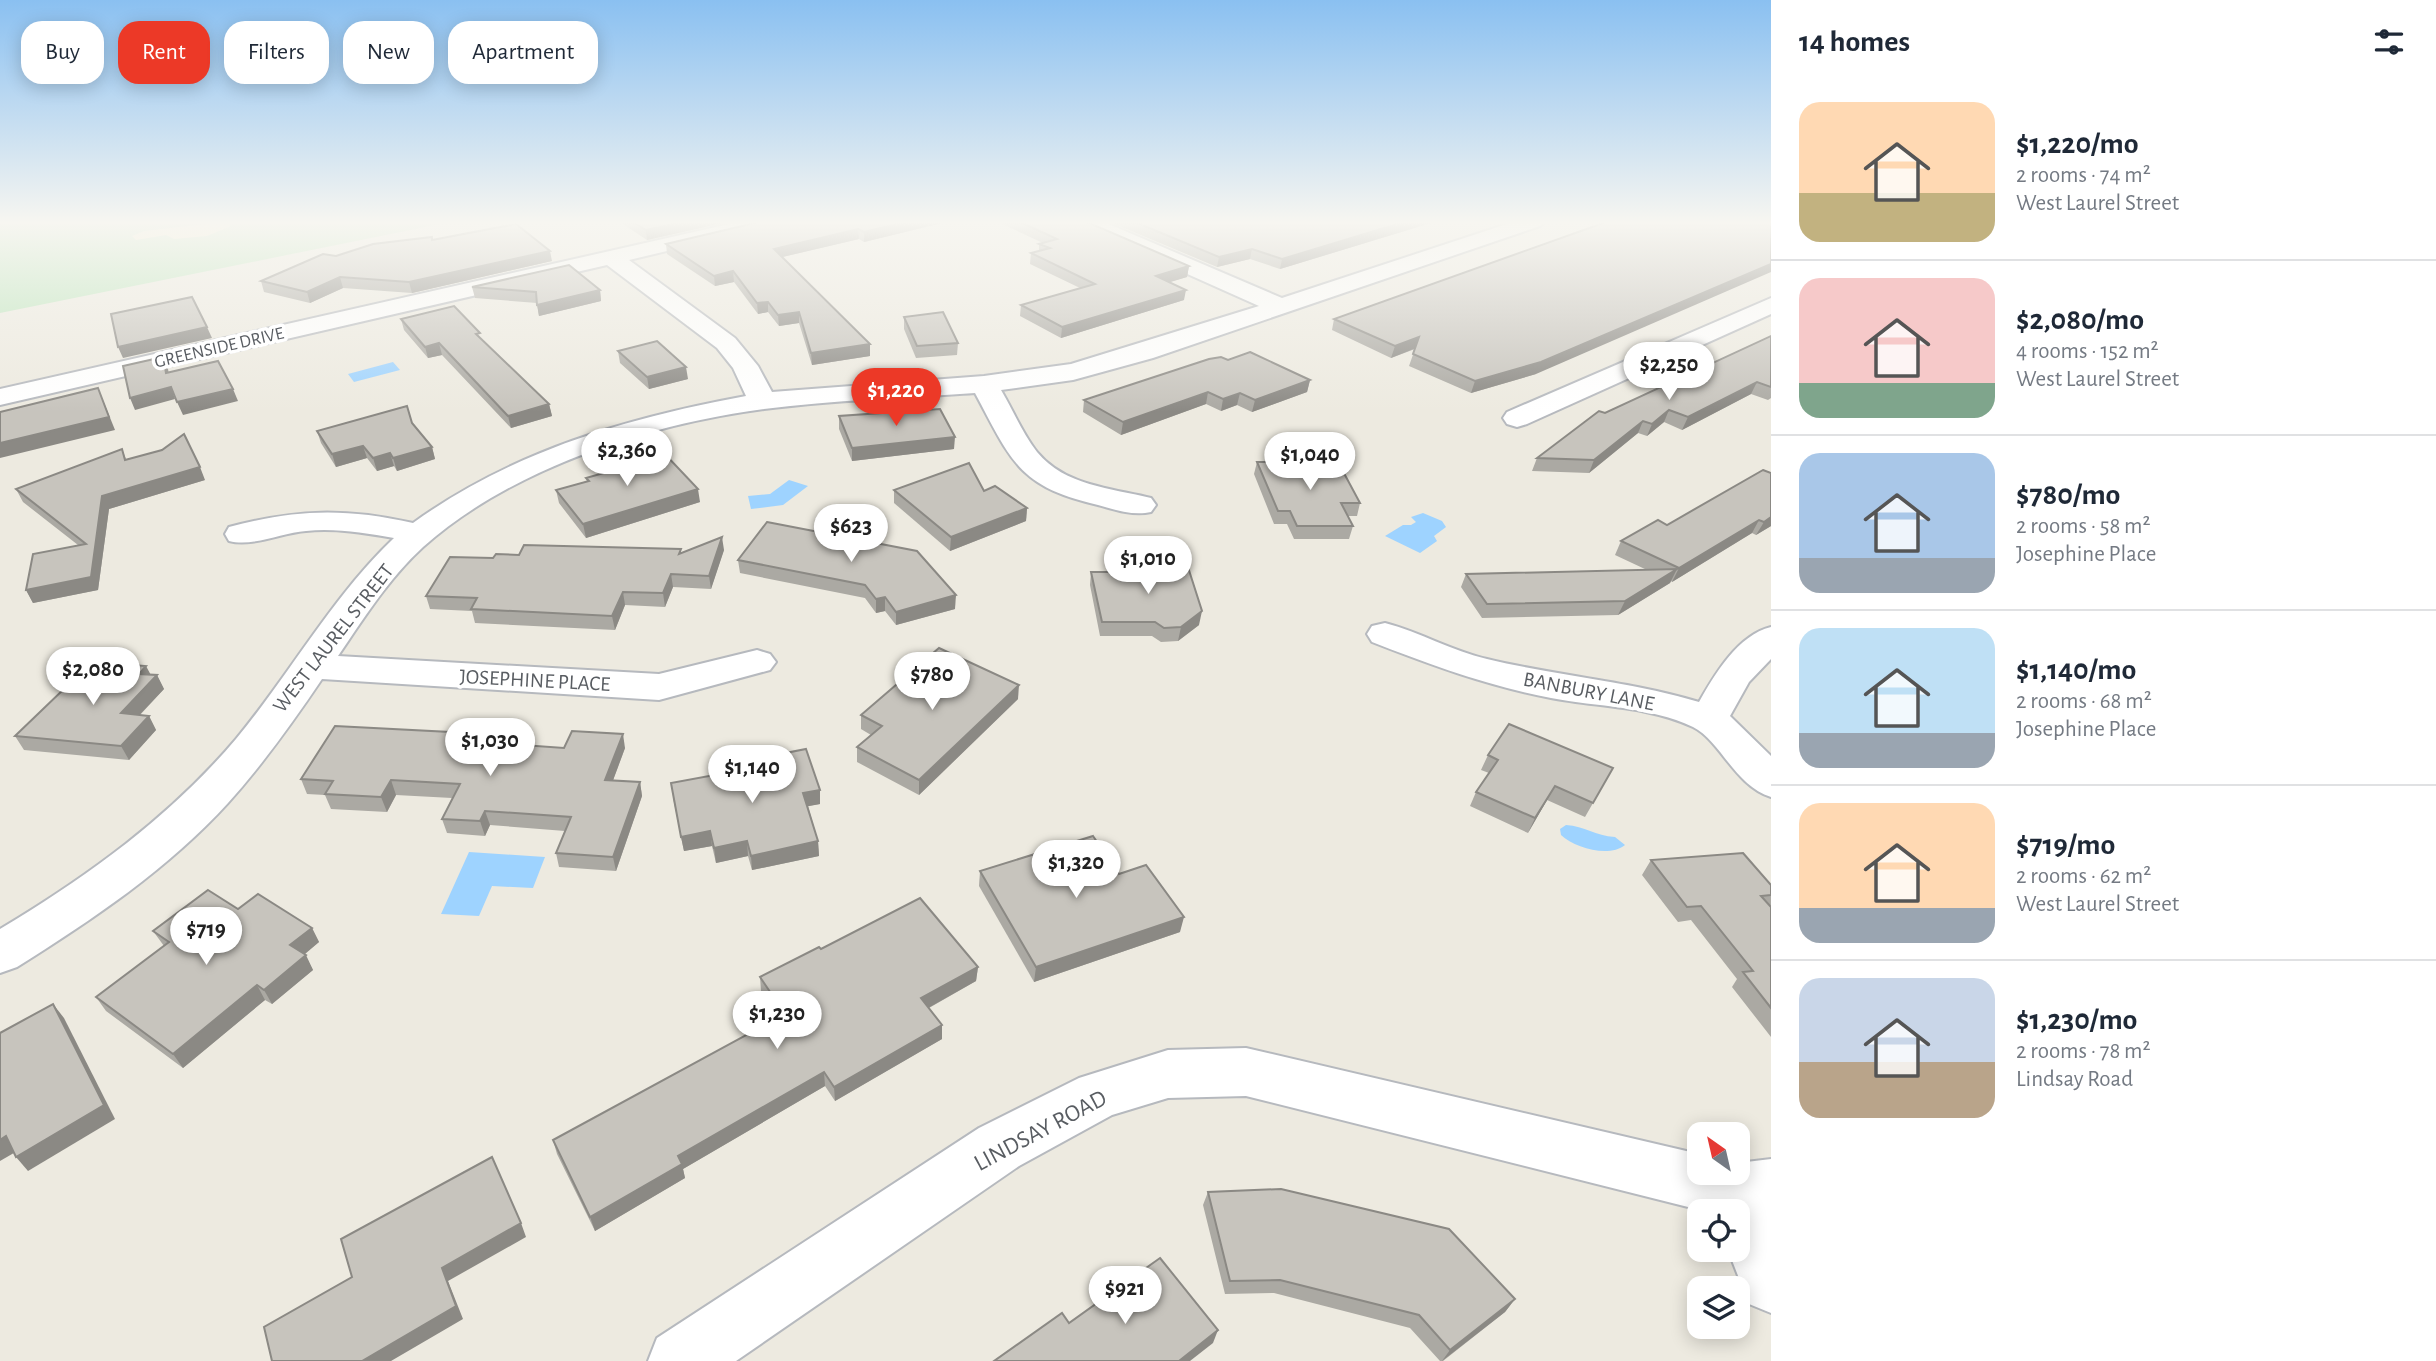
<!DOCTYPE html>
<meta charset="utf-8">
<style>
body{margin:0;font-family:"Alegreya Sans",sans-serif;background:#f6f6f7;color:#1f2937;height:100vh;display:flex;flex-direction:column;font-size:26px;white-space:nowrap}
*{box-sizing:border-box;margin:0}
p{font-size:23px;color:#747a83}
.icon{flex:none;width:38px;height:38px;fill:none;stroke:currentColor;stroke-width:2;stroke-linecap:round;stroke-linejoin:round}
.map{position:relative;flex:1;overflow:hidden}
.panel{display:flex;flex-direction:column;background:#fff;width:665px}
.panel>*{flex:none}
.guide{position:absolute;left:21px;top:21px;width:665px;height:63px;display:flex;gap:14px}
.needle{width:46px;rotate:326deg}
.fabs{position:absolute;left:1687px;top:1122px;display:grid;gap:14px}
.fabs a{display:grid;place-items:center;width:63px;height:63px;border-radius:14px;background:#fff;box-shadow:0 4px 18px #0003;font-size:35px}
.price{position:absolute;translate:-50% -60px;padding:0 16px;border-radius:24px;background:#fff;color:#222;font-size:23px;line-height:46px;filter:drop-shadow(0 2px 4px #0008)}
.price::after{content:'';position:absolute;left:50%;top:42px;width:21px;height:16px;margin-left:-10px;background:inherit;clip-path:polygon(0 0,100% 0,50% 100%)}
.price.selected{background:#ec3927;color:#fff}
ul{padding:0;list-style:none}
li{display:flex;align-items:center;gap:21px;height:175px;padding:0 28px}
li+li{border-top:2px solid #e0e1e3}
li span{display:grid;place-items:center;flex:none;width:196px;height:140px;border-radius:21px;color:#555}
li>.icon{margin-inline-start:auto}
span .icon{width:84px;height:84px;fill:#fffc;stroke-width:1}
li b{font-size:30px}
h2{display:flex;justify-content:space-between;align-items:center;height:84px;padding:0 28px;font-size:30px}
.chip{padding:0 24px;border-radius:21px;background:#fff;box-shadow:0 4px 18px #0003;font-size:24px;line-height:63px}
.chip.selected{background:#ec3927;color:#fff}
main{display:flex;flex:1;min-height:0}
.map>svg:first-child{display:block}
.green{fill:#bce5bc}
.sand{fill:#fbf1cd}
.water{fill:#9ed3ff}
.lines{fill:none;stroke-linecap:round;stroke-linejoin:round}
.minor-casing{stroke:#b6b9be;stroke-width:4}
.minor{fill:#fff;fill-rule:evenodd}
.wall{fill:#aba9a3}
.shaded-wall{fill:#8b8984}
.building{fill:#c7c4bd;stroke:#8b8984;stroke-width:2}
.labels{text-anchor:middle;stroke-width:7;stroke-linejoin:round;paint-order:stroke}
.far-street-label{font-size:18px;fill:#595d62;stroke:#fff}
.street-label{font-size:21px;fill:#595d62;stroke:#fff}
.near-street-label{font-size:24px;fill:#595d62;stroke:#fff}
</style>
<main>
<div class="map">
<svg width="1771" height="1361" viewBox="0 0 1771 1361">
<rect width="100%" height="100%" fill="#edeae0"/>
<!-- green -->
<polygon class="green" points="0,222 450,222 0,313"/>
<!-- sand -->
<polygon class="sand" points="223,222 231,223 229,227 207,236 174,239 166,235 136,240 132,236 144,231"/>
<!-- water -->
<g class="water">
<polygon points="393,362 400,370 354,382 348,374"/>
<polygon points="789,480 808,486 783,505 751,509 748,496 770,494"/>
<polygon points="1423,513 1442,521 1446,527 1434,536 1437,541 1420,553 1385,536 1403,525 1411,525 1416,522 1411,517"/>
<path d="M1566,825C1585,826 1595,836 1615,837L1625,845C1609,858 1575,848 1561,835L1560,829Z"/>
<polygon points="469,852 545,857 533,888 492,886 479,916 441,914"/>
</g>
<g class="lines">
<!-- minor casing -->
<g class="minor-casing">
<g id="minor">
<path d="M738,222H776L772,226L629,260L735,338L758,366L772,392L984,376L1071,364L1259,306L1080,226L1077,222H1104L1282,298L1513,222H1544L1540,226L1153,358L1073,380L1001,390C1013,410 1022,433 1037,452C1065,486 1111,488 1151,498L1156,505L1151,512C1134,516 1115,510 1098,505C1018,487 1011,460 975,393C905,398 834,400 764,409C649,424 510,469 423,547C389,578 364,618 338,656L659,674L757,650L770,654L776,662L770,670L659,700L322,679C293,722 263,764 228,803C168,869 92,920 17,967L0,973V929C87,877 170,817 236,739C290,674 332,597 394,538C365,533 335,528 306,531C281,533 253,547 229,541L225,534L229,527C297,509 345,508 413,523C513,451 627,418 746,396L733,368L717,348L607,265L0,405V389Z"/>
<polygon points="1771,298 1771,314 1527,424 1517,427 1507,424 1503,418 1507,412"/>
<path d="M1385,623C1420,632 1452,651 1487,659C1557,676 1629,681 1699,702C1715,674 1738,635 1771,627V659L1749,682L1730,716L1771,756V797C1735,786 1720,740 1693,727C1649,706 1597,707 1551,698C1488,686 1431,665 1372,642L1367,634L1372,626Z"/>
<polygon points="1246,1048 1699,1154 1699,1172 1738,1172 1738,1163 1771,1159 1771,1313 1749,1304 1728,1250 1738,1250 1738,1211 1704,1211 1246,1096 1168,1098 1112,1115 1019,1166 736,1361 648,1361 657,1338 979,1128 1079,1078 1168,1050"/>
</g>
</g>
<!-- minor -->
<use href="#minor" class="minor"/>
</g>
<!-- wall -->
<g class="wall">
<polygon points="620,222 727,222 647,240"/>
<polygon points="759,222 946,222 864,242 859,239 782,257 870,356 812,365 799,323 779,326 768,312 758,314 734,282 715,286 667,254 666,244"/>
<polygon points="998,222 1087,222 1189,266 1187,277 1169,282 1184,300 1061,338 1020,316 1021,305 1080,288 1030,264 1031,253 1039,251 1039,244 1043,243"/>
<polygon points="1110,222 1434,222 1280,269 1250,259 1217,267"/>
<polygon points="433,240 552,261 412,293 343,288 310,303 264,292 261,281 336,256"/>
<polygon points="472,287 600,290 601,301 539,316 537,303 475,298"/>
<polygon points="904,317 958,343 957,355 916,358 904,329"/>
<polygon points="401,319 481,339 549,404 552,416 511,428 442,355 428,358 404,330"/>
<polygon points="1334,319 1536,374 1471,393 1409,366 1415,349 1391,358 1332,330"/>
<polygon points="1771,336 1771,398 1768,400 1751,394 1682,430 1664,422 1647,436 1638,433 1589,473 1532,471 1537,458 1605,413"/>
<polygon points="618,351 688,379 649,389 620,363"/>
<polygon points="1228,360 1310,380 1307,392 1252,412 1237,405 1221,411 1206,404 1121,435 1083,412 1084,400"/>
<polygon points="839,416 954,449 852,461 839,429"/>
<polygon points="412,423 432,447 435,459 397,471 394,466 377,471 367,458 336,467 321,443 317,431"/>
<polygon points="122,449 126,459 205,480 109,509 98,590 33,603 26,590 78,545 23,502 16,489"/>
<polygon points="1257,462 1360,503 1357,516 1347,516 1353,526 1349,539 1294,539 1287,524 1274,524 1254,474"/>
<polygon points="614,464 700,502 586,538 559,503 556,490 587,481 586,478 615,470"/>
<polygon points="1771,473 1771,526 1756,535 1752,533 1672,582 1671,581 1670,583 1618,615 1482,618 1461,587 1466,574 1647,570 1615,555 1621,541 1667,525"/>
<polygon points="894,490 984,491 1027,508 1026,521 950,551 894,503"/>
<polygon points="767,522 955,609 896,625 885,611 876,613 865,598 740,573 738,560"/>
<polygon points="724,550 711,589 673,587 665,607 625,605 615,630 475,623 472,611 430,609 426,596 493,558 519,555 681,553"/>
<polygon points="1144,565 1199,625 1178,641 1161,642 1152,636 1100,636 1090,585 1091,572 1142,572"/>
<polygon points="150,674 157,675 164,689 140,715 149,716 156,730 129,760 24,750 15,736"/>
<polygon points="1018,699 919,795 857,762 857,747 871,735 861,729 861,715"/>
<polygon points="469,733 472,741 564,748 625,748 613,780 640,782 642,796 616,871 559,867 556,853 565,831 490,825 485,836 447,833 442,819 452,798 396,795 387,812 331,809 325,795 307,794 301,779"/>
<polygon points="1488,755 1613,768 1585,817 1547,800 1528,833 1470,806 1476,792 1489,773 1481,770"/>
<polygon points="755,759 820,804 808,806 818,841 819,856 752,870 748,856 716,863 712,846 684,851 673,798 756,767"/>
<polygon points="1651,860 1771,885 1771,1037 1732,987 1737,979 1691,920 1678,922 1642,875"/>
<polygon points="980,871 1119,874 1180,932 1034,982 979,886"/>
<polygon points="238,909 312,928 319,942 304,954 313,970 272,1004 265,1000 183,1068 106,1011 96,997 164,946 153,931"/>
<polygon points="821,949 978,967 976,981 929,1008 942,1025 942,1039 835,1101 825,1086 683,1169 685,1178 595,1231 557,1154 553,1140 779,1017 761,991 760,977"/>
<polygon points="1208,1192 1515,1299 1505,1312 1443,1361 1440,1361 1410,1328 1274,1293 1225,1294 1203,1205"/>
</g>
<!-- shaded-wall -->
<g class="shaded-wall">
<polygon points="682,222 727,222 647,240 646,230"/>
<polygon points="906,222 946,222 864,242 864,232"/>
<polygon points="1404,222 1434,222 1280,269 1282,259"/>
<polygon points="858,229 859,239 774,259 774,249"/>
<polygon points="1252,249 1250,259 1217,267 1219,257"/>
<polygon points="550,251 552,261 412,293 409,282"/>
<polygon points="1771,264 1771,272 1536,374 1471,393 1475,381"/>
<polygon points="1189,266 1187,277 1154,287 1156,276"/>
<polygon points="733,271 734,282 715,286 714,276"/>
<polygon points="340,277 343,288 310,303 307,292"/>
<polygon points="600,290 601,301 539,316 537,305"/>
<polygon points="1186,290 1184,300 1061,338 1062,327"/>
<polygon points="768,302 768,312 758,314 757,303"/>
<polygon points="799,312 799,323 779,326 778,315"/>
<polygon points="207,327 212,338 123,358 118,347"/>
<polygon points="1419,337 1416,348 1391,358 1395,346"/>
<polygon points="439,343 442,355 428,358 425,347"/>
<polygon points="870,344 870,356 812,365 811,353"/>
<polygon points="163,357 168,369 171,385 166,373"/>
<polygon points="686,367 688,379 649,389 647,377"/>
<polygon points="1310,380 1307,392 1252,412 1255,400"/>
<polygon points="1757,382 1751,394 1682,430 1688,417"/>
<polygon points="171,387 175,399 135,410 130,398"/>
<polygon points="98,388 115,430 0,458 0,443"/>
<polygon points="233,389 238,401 183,415 177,402"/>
<polygon points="1208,392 1206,404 1121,435 1123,422"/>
<polygon points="1240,393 1237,405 1221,411 1223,399"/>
<polygon points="549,404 552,416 511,428 508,416"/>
<polygon points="1669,410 1664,422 1647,436 1652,424"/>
<polygon points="1643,421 1638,433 1589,473 1594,460"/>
<polygon points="955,437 954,449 852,461 852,448"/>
<polygon points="363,446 367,458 336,467 332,454"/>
<polygon points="432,447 435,459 397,471 393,458"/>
<polygon points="390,453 394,466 377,471 373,458"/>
<polygon points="200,467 205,480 109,509 98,590 33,603 26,590 91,577 102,496"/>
<polygon points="698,489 700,502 586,538 583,524"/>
<polygon points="1027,508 1026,521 950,551 951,537"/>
<polygon points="1771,517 1771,526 1756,535 1764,522"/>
<polygon points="1759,520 1752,533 1672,582 1679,568"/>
<polygon points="722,537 724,550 711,589 709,576"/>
<polygon points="1677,569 1670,583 1618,615 1625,601"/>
<polygon points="671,574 673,587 665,607 663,593"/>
<polygon points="623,592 625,605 615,630 612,616"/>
<polygon points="956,595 955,609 896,625 896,612"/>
<polygon points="885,597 885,611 876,613 876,599"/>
<polygon points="1202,611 1199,625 1178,641 1181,627"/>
<polygon points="146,666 153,679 157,675 164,689 128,727 121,713 139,674"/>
<polygon points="1019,685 1018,699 919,795 919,780"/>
<polygon points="149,716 156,730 129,760 121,746"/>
<polygon points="469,733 473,747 465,741"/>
<polygon points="623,734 625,748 608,794 605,780"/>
<polygon points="391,780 396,795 387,812 381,797"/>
<polygon points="640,782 642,796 616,871 613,857"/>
<polygon points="1555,786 1547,800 1528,833 1535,818"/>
<polygon points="820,790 820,804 804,807 803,793"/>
<polygon points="485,811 490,825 485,836 480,821"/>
<polygon points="710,831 712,846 684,851 681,837"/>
<polygon points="747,841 748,856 716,863 714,848"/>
<polygon points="818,841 819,856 752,870 751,856"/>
<polygon points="1184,917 1180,932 1034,982 1036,967"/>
<polygon points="312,928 319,942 298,960 290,945"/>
<polygon points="306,955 313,970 272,1004 264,990"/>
<polygon points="978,967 976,981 921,1012 921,998"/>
<polygon points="257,985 265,1000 183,1068 173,1054"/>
<polygon points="53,1004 64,1018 115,1119 28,1171 16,1157"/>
<polygon points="942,1025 942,1039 835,1101 834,1087"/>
<polygon points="824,1072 825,1086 683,1169 685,1178 595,1231 590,1217 678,1156"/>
<polygon points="6,1136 19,1150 0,1161 0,1140"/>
<polygon points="521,1223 526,1237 448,1281 463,1319 391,1361 362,1361 442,1268"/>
<polygon points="1515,1299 1505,1312 1442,1361 1450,1350"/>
<polygon points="1218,1330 1213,1343 1190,1361 1179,1361"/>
</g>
<!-- building -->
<g class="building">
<polygon points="633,222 682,222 646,230"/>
<polygon points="759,222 906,222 864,232 858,229 774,249 870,344 811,353 799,312 778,315 768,302 757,303 733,271 714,276 666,244"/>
<polygon points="1020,222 1087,222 1189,266 1156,276 1186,290 1062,327 1021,305 1095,284 1031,253 1050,248 1039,244 1057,239"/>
<polygon points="1135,222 1404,222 1282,259 1252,249 1219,257"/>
<polygon points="1606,222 1771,222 1771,264 1541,362 1475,381 1413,354 1419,337 1395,346 1334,319"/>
<polygon points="516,224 550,251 409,282 340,277 307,292 261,281 323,254 336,256 373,244 432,237 432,240"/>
<polygon points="569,265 600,290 537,305 536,292 472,287"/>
<polygon points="192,297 207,327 118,347 111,314"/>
<polygon points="454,306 480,333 476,334 549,404 508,416 439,343 425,347 401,319"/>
<polygon points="943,312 958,343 917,346 904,317"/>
<polygon points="1771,336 1771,387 1757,382 1688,417 1669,410 1652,424 1643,421 1594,460 1537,458 1599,411 1605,413"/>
<polygon points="657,341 686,367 647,377 618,351"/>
<polygon points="1250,352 1310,380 1255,400 1240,393 1223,399 1208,392 1123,422 1084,400 1209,359 1221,357 1228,360"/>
<polygon points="163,357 166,373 218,361 233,389 177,402 171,387 130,398 123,366"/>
<polygon points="98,388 109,417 0,443 0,412"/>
<polygon points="407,406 412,423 432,447 393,458 390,453 373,458 363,446 332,454 317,431"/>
<polygon points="940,409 955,437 852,448 839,416"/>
<polygon points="184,434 200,467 102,496 91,577 26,590 33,554 86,544 16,489 122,449 125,460 162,450"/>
<polygon points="662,451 698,489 583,524 556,490 589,481 586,478 618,469 614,464"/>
<polygon points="1257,462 1338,462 1360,503 1341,503 1353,526 1297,526 1290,511 1278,511"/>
<polygon points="969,463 984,491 995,486 1027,508 951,537 894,490"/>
<polygon points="1763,470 1771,473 1771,517 1764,522 1759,520 1679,568 1621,541 1658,520 1667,525"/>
<polygon points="767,522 917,551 956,595 896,612 885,597 876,599 865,585 738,560"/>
<polygon points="722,537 709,576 671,574 663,593 623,592 612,616 471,609 477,598 426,596 450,557 493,558 496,554 519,555 524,545 681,549 679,554"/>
<polygon points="1187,564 1202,611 1181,627 1164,628 1155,622 1102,622 1091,572 1146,572 1144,565"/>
<polygon points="1677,569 1625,601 1487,604 1466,574"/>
<polygon points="939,648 1019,685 919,780 857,747 882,726 861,715"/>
<polygon points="92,662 146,666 139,674 157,675 121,713 149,716 121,746 15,736"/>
<polygon points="1509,724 1613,768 1593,803 1555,786 1535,818 1476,792 1498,760 1488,755"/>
<polygon points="335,726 469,733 465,741 564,748 572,731 623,734 605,780 640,782 613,857 556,853 571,817 485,811 480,821 442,819 460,784 391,780 381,797 325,794 333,781 301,779"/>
<polygon points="806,749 820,790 803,793 818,841 751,856 747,841 714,848 710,831 681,837 671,783 758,767 755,759"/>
<polygon points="1093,836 1119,874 1146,865 1184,917 1036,967 980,871"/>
<polygon points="1743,853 1771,885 1771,895 1761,896 1771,907 1771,1008 1743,972 1753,971 1701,906 1687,907 1651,860"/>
<polygon points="208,890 238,909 258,894 312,928 290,945 306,955 264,990 257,985 173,1054 96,997 169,942 153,931"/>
<polygon points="920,898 978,967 921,998 942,1025 834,1087 824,1072 678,1156 682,1164 590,1217 553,1140 785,1014 760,977 819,947 821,949"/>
<polygon points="53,1004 104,1105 16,1157 6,1136 0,1140 0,1033"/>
<polygon points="492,1157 521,1223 442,1268 456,1306 362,1361 272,1361 264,1327 352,1277 341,1239"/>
<polygon points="1281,1189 1449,1229 1515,1299 1450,1350 1419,1315 1280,1280 1230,1281 1208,1192"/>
<polygon points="1160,1258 1218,1330 1179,1361 994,1361 1062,1313 1069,1323"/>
</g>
<!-- sky -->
<linearGradient id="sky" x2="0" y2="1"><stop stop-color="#8ac0f1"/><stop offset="0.54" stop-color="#f7f6f1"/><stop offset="1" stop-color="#f7f6f1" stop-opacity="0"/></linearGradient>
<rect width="1771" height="412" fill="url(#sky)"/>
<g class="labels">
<!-- far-street labels -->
<g class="far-street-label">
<text transform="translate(219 347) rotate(-13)" y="6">GREENSIDE DRIVE</text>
</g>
<!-- street labels -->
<g class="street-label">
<text transform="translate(333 638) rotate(-52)" y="7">WEST LAUREL STREET</text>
<text transform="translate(535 680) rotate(3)" y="7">JOSEPHINE PLACE</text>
<text transform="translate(1589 691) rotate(11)" y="7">BANBURY LANE</text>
</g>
<!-- near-street labels -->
<g class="near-street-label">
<text transform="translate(1040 1130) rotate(-28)" y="8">LINDSAY ROAD</text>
</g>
</g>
</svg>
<div class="fabs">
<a><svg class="needle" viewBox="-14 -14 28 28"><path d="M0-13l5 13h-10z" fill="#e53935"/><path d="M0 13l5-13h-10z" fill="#747a83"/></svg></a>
<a><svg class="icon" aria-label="locate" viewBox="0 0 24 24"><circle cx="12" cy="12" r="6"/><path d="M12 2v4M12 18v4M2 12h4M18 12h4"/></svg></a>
<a><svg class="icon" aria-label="layers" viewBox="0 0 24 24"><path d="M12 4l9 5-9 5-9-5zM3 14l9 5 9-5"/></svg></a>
</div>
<b class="price" style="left:1669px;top:402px">$2,250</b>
<b class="price selected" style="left:896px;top:428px">$1,220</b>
<b class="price" style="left:627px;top:488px">$2,360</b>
<b class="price" style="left:1310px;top:492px">$1,040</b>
<b class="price" style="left:851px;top:564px">$623</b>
<b class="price" style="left:1148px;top:596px">$1,010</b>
<b class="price" style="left:93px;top:707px">$2,080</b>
<b class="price" style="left:932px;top:712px">$780</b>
<b class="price" style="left:490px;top:778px">$1,030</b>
<b class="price" style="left:752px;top:805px">$1,140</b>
<b class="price" style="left:1076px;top:900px">$1,320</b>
<b class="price" style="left:206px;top:967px">$719</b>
<b class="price" style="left:777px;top:1051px">$1,230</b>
<b class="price" style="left:1125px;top:1326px">$921</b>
<div class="guide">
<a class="chip">Buy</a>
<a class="chip selected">Rent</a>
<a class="chip">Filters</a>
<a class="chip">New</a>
<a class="chip">Apartment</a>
</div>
</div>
<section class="panel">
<h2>14 homes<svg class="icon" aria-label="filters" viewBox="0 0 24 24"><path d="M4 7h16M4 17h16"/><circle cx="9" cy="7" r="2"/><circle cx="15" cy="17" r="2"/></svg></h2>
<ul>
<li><span style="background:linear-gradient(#ffd9b3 65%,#c2b280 0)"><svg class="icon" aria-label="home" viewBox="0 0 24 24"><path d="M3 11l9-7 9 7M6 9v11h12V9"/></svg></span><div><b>$1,220/mo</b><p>2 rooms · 74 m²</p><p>West Laurel Street</p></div></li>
<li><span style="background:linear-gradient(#f6c9c9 75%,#7fa58c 0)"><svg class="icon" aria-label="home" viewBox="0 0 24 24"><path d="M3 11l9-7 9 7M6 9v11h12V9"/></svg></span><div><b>$2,080/mo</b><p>4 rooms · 152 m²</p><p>West Laurel Street</p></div></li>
<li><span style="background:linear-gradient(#a9c7e8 75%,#9aa5b1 0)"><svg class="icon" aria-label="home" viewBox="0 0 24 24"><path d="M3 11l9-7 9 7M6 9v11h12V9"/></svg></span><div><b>$780/mo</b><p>2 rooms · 58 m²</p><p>Josephine Place</p></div></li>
<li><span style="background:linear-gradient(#bfe0f5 75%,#9aa5b1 0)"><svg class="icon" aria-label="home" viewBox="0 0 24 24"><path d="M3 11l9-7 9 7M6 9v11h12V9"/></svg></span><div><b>$1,140/mo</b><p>2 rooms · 68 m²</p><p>Josephine Place</p></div></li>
<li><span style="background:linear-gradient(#ffd9b3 75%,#9aa5b1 0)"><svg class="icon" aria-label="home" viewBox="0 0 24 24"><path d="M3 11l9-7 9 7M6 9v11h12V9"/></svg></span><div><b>$719/mo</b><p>2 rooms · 62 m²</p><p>West Laurel Street</p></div></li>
<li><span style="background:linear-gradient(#c9d6e8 60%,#b9a48a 0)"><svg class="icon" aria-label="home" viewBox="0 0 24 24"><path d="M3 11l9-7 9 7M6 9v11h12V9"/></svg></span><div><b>$1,230/mo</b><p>2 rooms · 78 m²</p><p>Lindsay Road</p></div></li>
</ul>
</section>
</main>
